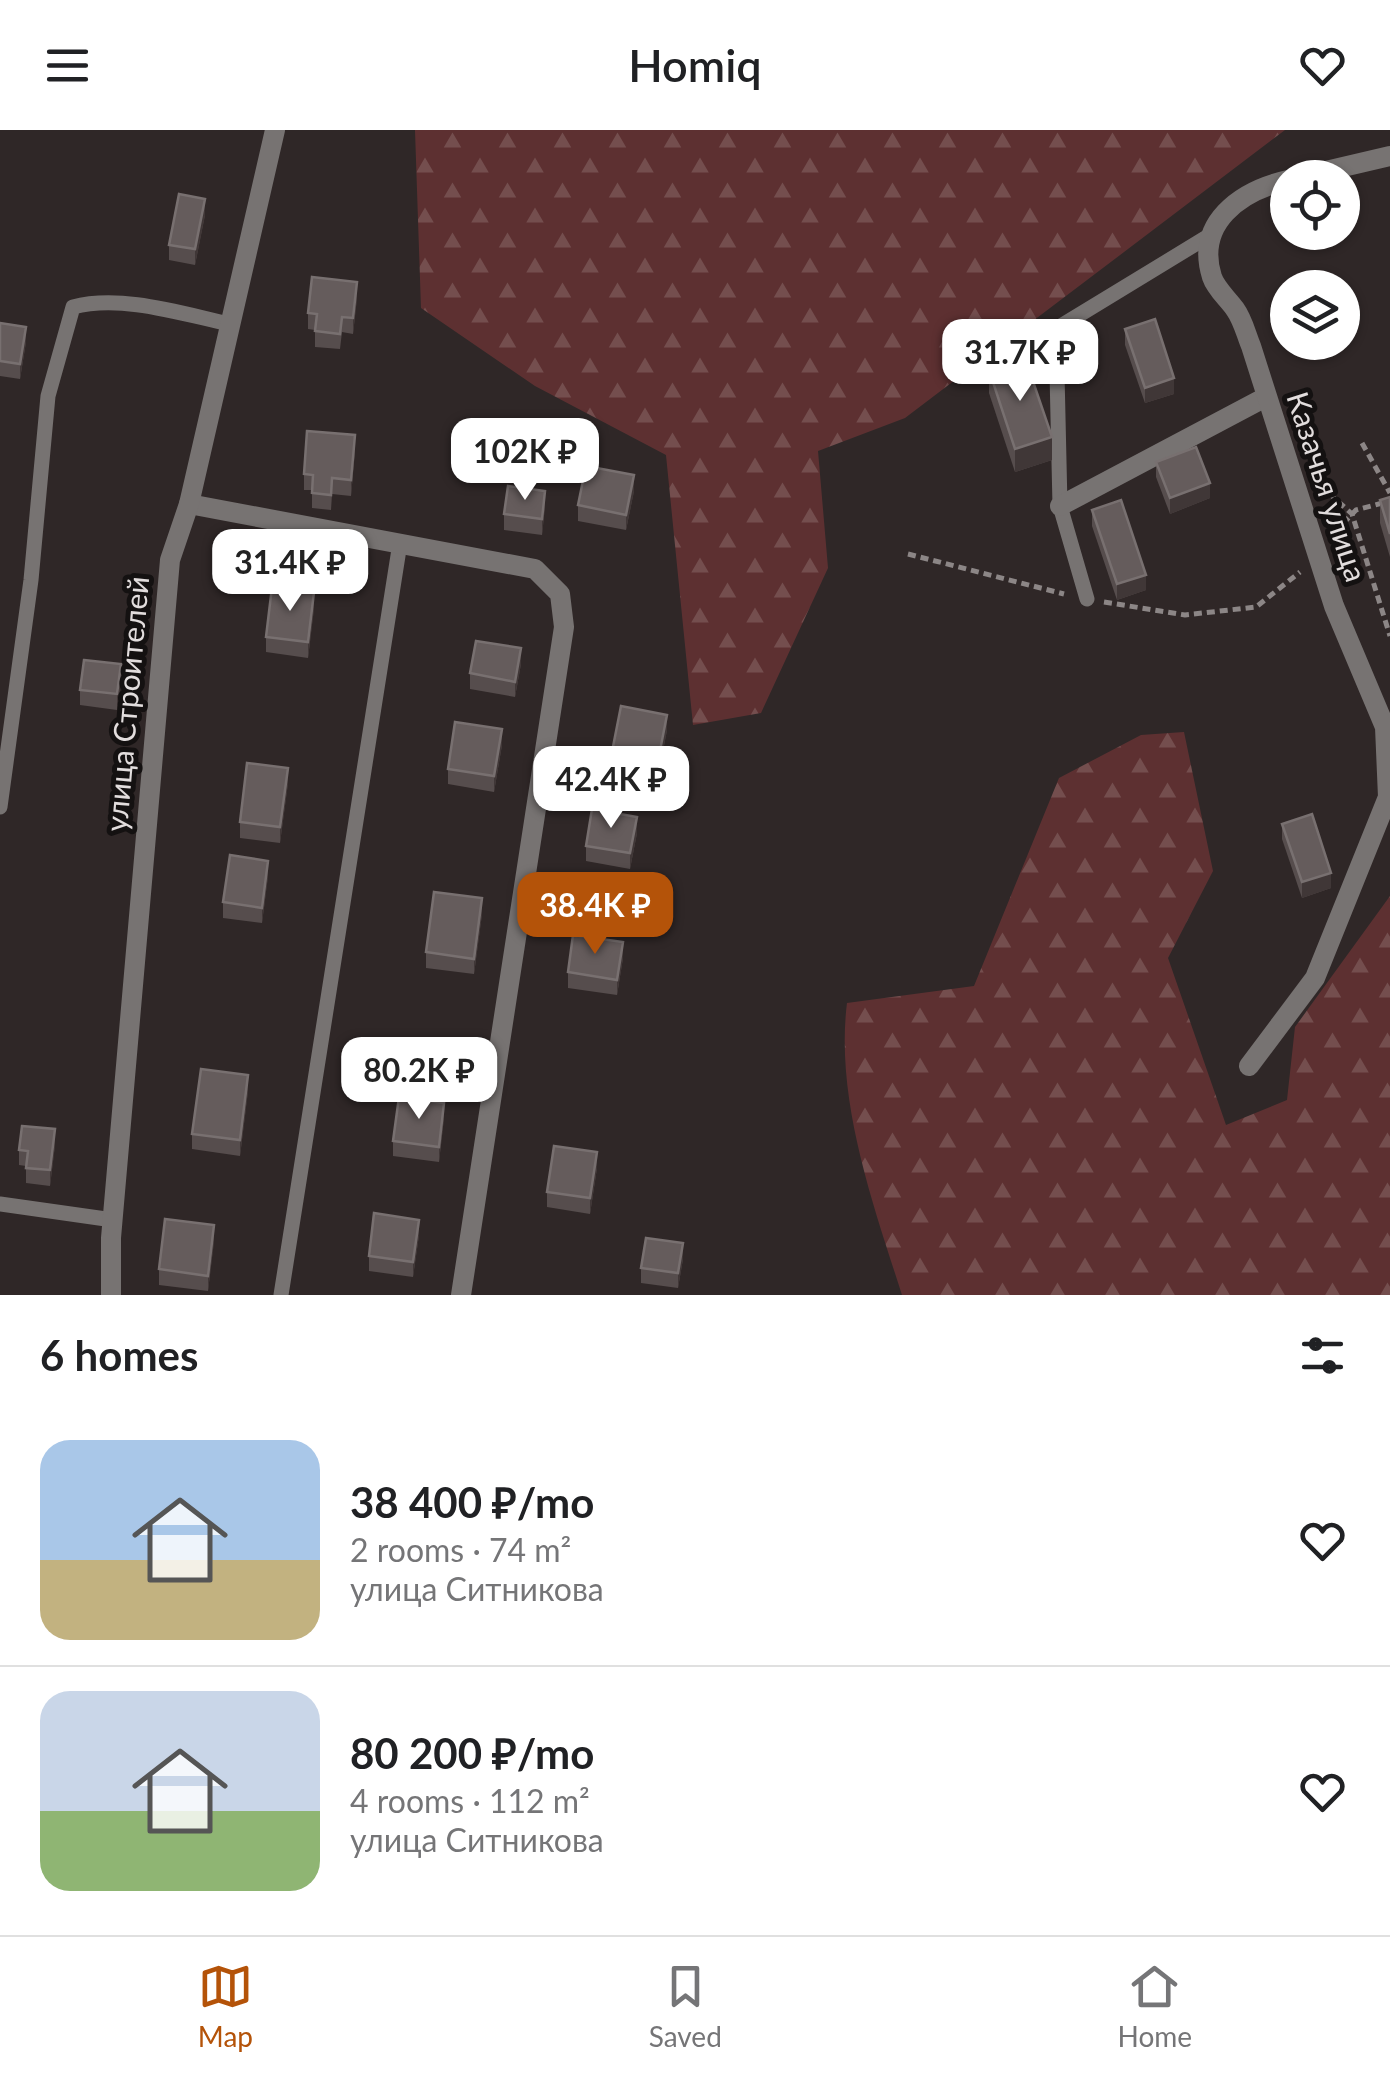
<!DOCTYPE html>
<meta charset="utf-8">
<style>
body{margin:0;font-family:Lato,sans-serif;background:#f6f6f6;color:#202124;height:100vh;display:flex;flex-direction:column;font-size:38px;white-space:nowrap}
*{box-sizing:border-box;margin:0}
p{font-size:32px;color:#757577}
.icon{flex:none;width:55px;height:55px;fill:none;stroke:currentColor;stroke-width:2;stroke-linecap:round;stroke-linejoin:round}
.map{position:relative;height:1165px;overflow:hidden}
.drawer{display:flex;flex-direction:column;background:#fff;flex:1}
.drawer>*{flex:none}
.buttons{position:absolute;left:1270px;top:30px;display:grid;gap:20px}
.buttons a{display:grid;place-items:center;width:90px;height:90px;border-radius:50%;background:#fff;box-shadow:0 2px 8px #0004;font-size:50px}
.price{position:absolute;translate:-50% -85px;padding:0 22px;border-radius:20px;background:#fff;color:#222;font-size:32px;line-height:65px;filter:drop-shadow(0 2px 5px #0008)}
.price::after{content:'';position:absolute;left:50%;top:60px;width:30px;height:22px;margin-left:-15px;background:inherit;clip-path:polygon(0 0,100% 0,50% 100%)}
.price.current{background:#b45309;color:#fff}
ul{padding:0;list-style:none}
li{display:flex;align-items:center;gap:30px;height:250px;padding:0 40px}
li+li{border-top:2px solid #e0e0e0}
li span{display:grid;place-items:center;flex:none;width:280px;height:200px;border-radius:30px;color:#555}
li>.icon{margin-inline-start:auto}
span .icon{width:120px;height:120px;fill:#fffc;stroke-width:1}
li b{font-size:42px}
h2{display:flex;justify-content:space-between;align-items:center;height:120px;padding:0 40px;font-size:42px}
header{display:flex;justify-content:space-between;align-items:center;height:130px;padding:0 40px;background:#fff;font-size:45px;font-weight:600}
.tabs{display:flex;justify-content:space-around;align-items:center;height:140px;border-top:2px solid #e0e0e0;background:#fff;font-size:28px;color:#757577}
.tabs a{display:grid;justify-items:center;gap:5px}
.tabs .current{color:#b45309}
.map>svg:first-child{display:block}
.forest{fill:url(#forest-firs)}
.lines{fill:none;stroke-linecap:round;stroke-linejoin:round}
.path{stroke:#8c8686;stroke-width:5;stroke-dasharray:8 5;stroke-linecap:butt}
.lane{stroke:#777372;stroke-width:15}
.street{stroke:#777372;stroke-width:20}
.wall{fill:#564d4d}
.shaded-wall{fill:#403737}
.building{fill:#655c5c;stroke:#787070;stroke-width:2.5}
.labels{text-anchor:middle;stroke-width:10;stroke-linejoin:round;paint-order:stroke}
.street-label{font-size:30px;fill:#e2dddd;stroke:#141111}
</style>
<header><svg class="icon" aria-label="menu" viewBox="0 0 24 24"><path d="M4 6h16M4 12h16M4 18h16"/></svg>Homiq<svg class="icon" aria-label="heart" viewBox="0 0 24 24"><path d="M12 20l-8-8c-3-5 5-10 8-4 3-6 11-1 8 4z"/></svg></header>
<div class="map">
<svg width="1390" height="1165" viewBox="0 0 1390 1165">
<defs>
<pattern id="forest-firs" width="22" height="20" patternUnits="userSpaceOnUse" patternTransform="scale(2.5)"><rect width="22" height="20" fill="#5d3031"/><path d="M5 1l3.5 6h-7zM16 11l3.5 6h-7z" fill="#744e4e"/></pattern>
</defs>
<rect width="100%" height="100%" fill="#2f2727"/>
<!-- forest -->
<g class="forest">
<polygon points="415,0 1285,0 905,288 818,321 828,438 761,583 693,595 666,325 535,256 421,178"/>
<path d="M1184,602L1213,741L1168,828L1226,995L1287,970L1295,897L1390,766V1165H902C873,1074 835,969 847,873L974,856L1059,648L1141,605Z"/>
</g>
<g class="lines">
<!-- path -->
<g class="path">
<polyline points="1362,313 1390,363"/>
<polyline points="1319,354 1352,384 1390,506"/>
<polyline points="1334,403 1356,380 1390,371"/>
<polyline points="908,424 1064,464"/>
<polyline points="1104,472 1185,485 1256,477 1300,442"/>
</g>
<!-- lane -->
<g class="lane">
<polyline points="1087,469 1060,376 1056,199 1212,104"/>
<path d="M0,677L31,450L48,266L73,177C121,164 183,184 230,194"/>
<polyline points="0,1074 113,1090"/>
<polyline points="281,1165 400,413"/>
</g>
<!-- street -->
<g class="street">
<polyline points="1296,48 1390,26"/>
<polyline points="189,374 535,439 560,464 564,497 461,1165"/>
<polyline points="1060,376 1264,268"/>
<path d="M1249,936L1315,848L1388,667L1385,597L1334,476L1251,216C1246,204 1243,190 1235,179C1228,169 1216,159 1212,147C1195,93 1240,61 1288,50"/>
<polyline points="111,1165 111,1108 170,430 189,374 275,0"/>
</g>
</g>
<!-- wall -->
<g class="wall">
<polygon points="205,85 195,135 169,130 169,115"/>
<polygon points="357,168 353,204 342,202 340,219 315,217 315,200 308,199 308,183"/>
<polygon points="0,193 26,212 20,249 0,246"/>
<polygon points="1125,199 1174,264 1145,273 1125,215"/>
<polygon points="989,240 1052,330 1015,342 989,263"/>
<polygon points="355,321 351,366 332,364 331,380 312,378 312,360 304,360 304,344"/>
<polygon points="1156,332 1210,368 1170,384 1156,347"/>
<polygon points="634,361 626,400 578,391 578,375"/>
<polygon points="1390,367 1390,427 1380,393 1380,370"/>
<polygon points="545,376 542,405 504,400 504,384"/>
<polygon points="1092,380 1146,460 1117,470 1092,396"/>
<polygon points="314,478 308,528 266,522 266,507"/>
<polygon points="521,534 515,567 470,559 470,543"/>
<polygon points="121,550 117,580 80,575 80,560"/>
<polygon points="667,600 656,657 610,648 610,632"/>
<polygon points="502,615 494,662 448,654 448,639"/>
<polygon points="288,653 280,713 240,708 240,692"/>
<polygon points="1282,694 1331,758 1302,768 1282,709"/>
<polygon points="637,703 630,739 586,731 586,716"/>
<polygon points="268,746 262,793 223,788 223,772"/>
<polygon points="482,784 474,844 426,838 426,822"/>
<polygon points="623,828 617,865 568,858 568,842"/>
<polygon points="248,961 240,1026 192,1019 192,1004"/>
<polygon points="444,988 439,1032 393,1026 393,1011"/>
<polygon points="55,1015 50,1056 26,1053 26,1036 19,1035 19,1020"/>
<polygon points="597,1038 590,1084 547,1077 547,1062"/>
<polygon points="419,1105 413,1147 369,1141 369,1126"/>
<polygon points="214,1111 208,1161 159,1155 159,1139"/>
<polygon points="683,1129 678,1158 641,1153 641,1138"/>
</g>
<!-- shaded-wall -->
<g class="shaded-wall">
<polygon points="205,69 205,85 195,135 195,119"/>
<polygon points="357,152 357,168 353,204 353,188"/>
<polygon points="26,197 26,212 20,249 20,234"/>
<polygon points="1174,248 1174,264 1145,273 1145,258"/>
<polygon points="355,305 355,321 351,366 351,350"/>
<polygon points="1052,307 1052,330 1015,342 1015,319"/>
<polygon points="634,345 634,361 626,400 626,385"/>
<polygon points="1210,353 1210,368 1170,384 1170,368"/>
<polygon points="545,361 545,376 542,405 542,389"/>
<polygon points="1146,445 1146,460 1117,470 1117,454"/>
<polygon points="314,462 314,478 308,528 308,512"/>
<polygon points="521,518 521,534 515,567 515,552"/>
<polygon points="121,534 121,550 117,580 117,564"/>
<polygon points="667,585 667,600 656,657 656,641"/>
<polygon points="502,599 502,615 494,662 494,646"/>
<polygon points="288,638 288,653 280,713 280,697"/>
<polygon points="637,687 637,703 630,739 630,723"/>
<polygon points="268,731 268,746 262,793 262,778"/>
<polygon points="1331,743 1331,758 1302,768 1302,752"/>
<polygon points="482,768 482,784 474,844 474,829"/>
<polygon points="623,812 623,828 617,865 617,850"/>
<polygon points="248,945 248,961 240,1026 240,1010"/>
<polygon points="444,973 444,988 439,1032 439,1017"/>
<polygon points="55,999 55,1015 50,1056 50,1040"/>
<polygon points="597,1022 597,1038 590,1084 590,1068"/>
<polygon points="419,1090 419,1105 413,1147 413,1132"/>
<polygon points="214,1095 214,1111 208,1161 208,1146"/>
<polygon points="683,1113 683,1129 678,1158 678,1143"/>
</g>
<!-- building -->
<g class="building">
<polygon points="179,64 205,69 195,119 169,115"/>
<polygon points="312,147 357,152 353,188 342,187 340,204 315,201 317,184 308,183"/>
<polygon points="1155,189 1174,248 1145,258 1125,199"/>
<polygon points="0,193 26,197 20,234 0,231"/>
<polygon points="1025,228 1052,307 1015,319 989,240"/>
<polygon points="307,301 355,305 351,350 332,348 331,365 312,363 313,345 304,344"/>
<polygon points="1196,317 1210,353 1170,368 1156,332"/>
<polygon points="586,336 634,345 626,385 578,375"/>
<polygon points="508,356 545,361 542,389 504,384"/>
<polygon points="1390,367 1390,404 1380,370"/>
<polygon points="1121,370 1146,445 1117,454 1092,380"/>
<polygon points="272,457 314,462 308,512 266,507"/>
<polygon points="476,511 521,518 515,552 470,543"/>
<polygon points="84,530 121,534 117,564 80,560"/>
<polygon points="621,576 667,585 656,641 610,632"/>
<polygon points="455,592 502,599 494,646 448,639"/>
<polygon points="247,633 288,638 280,697 240,692"/>
<polygon points="592,679 637,687 630,723 586,716"/>
<polygon points="1312,684 1331,743 1302,752 1282,694"/>
<polygon points="230,725 268,731 262,778 223,772"/>
<polygon points="434,762 482,768 474,829 426,822"/>
<polygon points="573,805 623,812 617,850 568,842"/>
<polygon points="201,939 248,945 240,1010 192,1004"/>
<polygon points="399,967 444,973 439,1017 393,1011"/>
<polygon points="22,996 55,999 50,1040 26,1038 28,1021 19,1020"/>
<polygon points="554,1016 597,1022 590,1068 547,1062"/>
<polygon points="374,1083 419,1090 413,1132 369,1126"/>
<polygon points="165,1089 214,1095 208,1146 159,1139"/>
<polygon points="646,1108 683,1113 678,1143 641,1138"/>
</g>
<g class="labels">
<!-- street labels -->
<g class="street-label">
<text transform="translate(1326 357) rotate(72)" y="10">Казачья улица</text>
<text transform="translate(128 574) rotate(-85)" y="10">улица Строителей</text>
</g>
</g>
</svg>
<div class="buttons">
<a><svg class="icon" aria-label="locate" viewBox="0 0 24 24"><circle cx="12" cy="12" r="6"/><path d="M12 2v4M12 18v4M2 12h4M18 12h4"/></svg></a>
<a><svg class="icon" aria-label="layers" viewBox="0 0 24 24"><path d="M12 4l9 5-9 5-9-5zM3 14l9 5 9-5"/></svg></a>
</div>
<b class="price" style="left:1020px;top:274px">31.7K ₽</b>
<b class="price" style="left:525px;top:373px">102K ₽</b>
<b class="price" style="left:290px;top:484px">31.4K ₽</b>
<b class="price" style="left:611px;top:701px">42.4K ₽</b>
<b class="price current" style="left:595px;top:827px">38.4K ₽</b>
<b class="price" style="left:419px;top:992px">80.2K ₽</b>
</div>
<section class="drawer">
<h2>6 homes<svg class="icon" aria-label="filters" viewBox="0 0 24 24"><path d="M4 7h16M4 17h16"/><circle cx="9" cy="7" r="2"/><circle cx="15" cy="17" r="2"/></svg></h2>
<ul>
<li><span style="background:linear-gradient(#a9c7e8 60%,#c2b280 0)"><svg class="icon" aria-label="home" viewBox="0 0 24 24"><path d="M3 11l9-7 9 7M6 9v11h12V9"/></svg></span><div><b>38 400 ₽/mo</b><p>2 rooms · 74 m²</p><p>улица Ситникова</p></div><svg class="icon" aria-label="heart" viewBox="0 0 24 24"><path d="M12 20l-8-8c-3-5 5-10 8-4 3-6 11-1 8 4z"/></svg></li>
<li><span style="background:linear-gradient(#c9d6e8 60%,#8fb573 0)"><svg class="icon" aria-label="home" viewBox="0 0 24 24"><path d="M3 11l9-7 9 7M6 9v11h12V9"/></svg></span><div><b>80 200 ₽/mo</b><p>4 rooms · 112 m²</p><p>улица Ситникова</p></div><svg class="icon" aria-label="heart" viewBox="0 0 24 24"><path d="M12 20l-8-8c-3-5 5-10 8-4 3-6 11-1 8 4z"/></svg></li>
</ul>
</section>
<nav class="tabs">
<a class="current"><svg class="icon" aria-label="map" viewBox="0 0 24 24"><path d="M3 6l6-2 6 2 6-2v14l-6 2-6-2-6 2zM9 4v14M15 6v14"/></svg>Map</a>
<a><svg class="icon" aria-label="saved" viewBox="0 0 24 24"><path d="M7 4h10v16l-5-4-5 4z"/></svg>Saved</a>
<a><svg class="icon" aria-label="home" viewBox="0 0 24 24"><path d="M3 11l9-7 9 7M6 9v11h12V9"/></svg>Home</a>
</nav>
